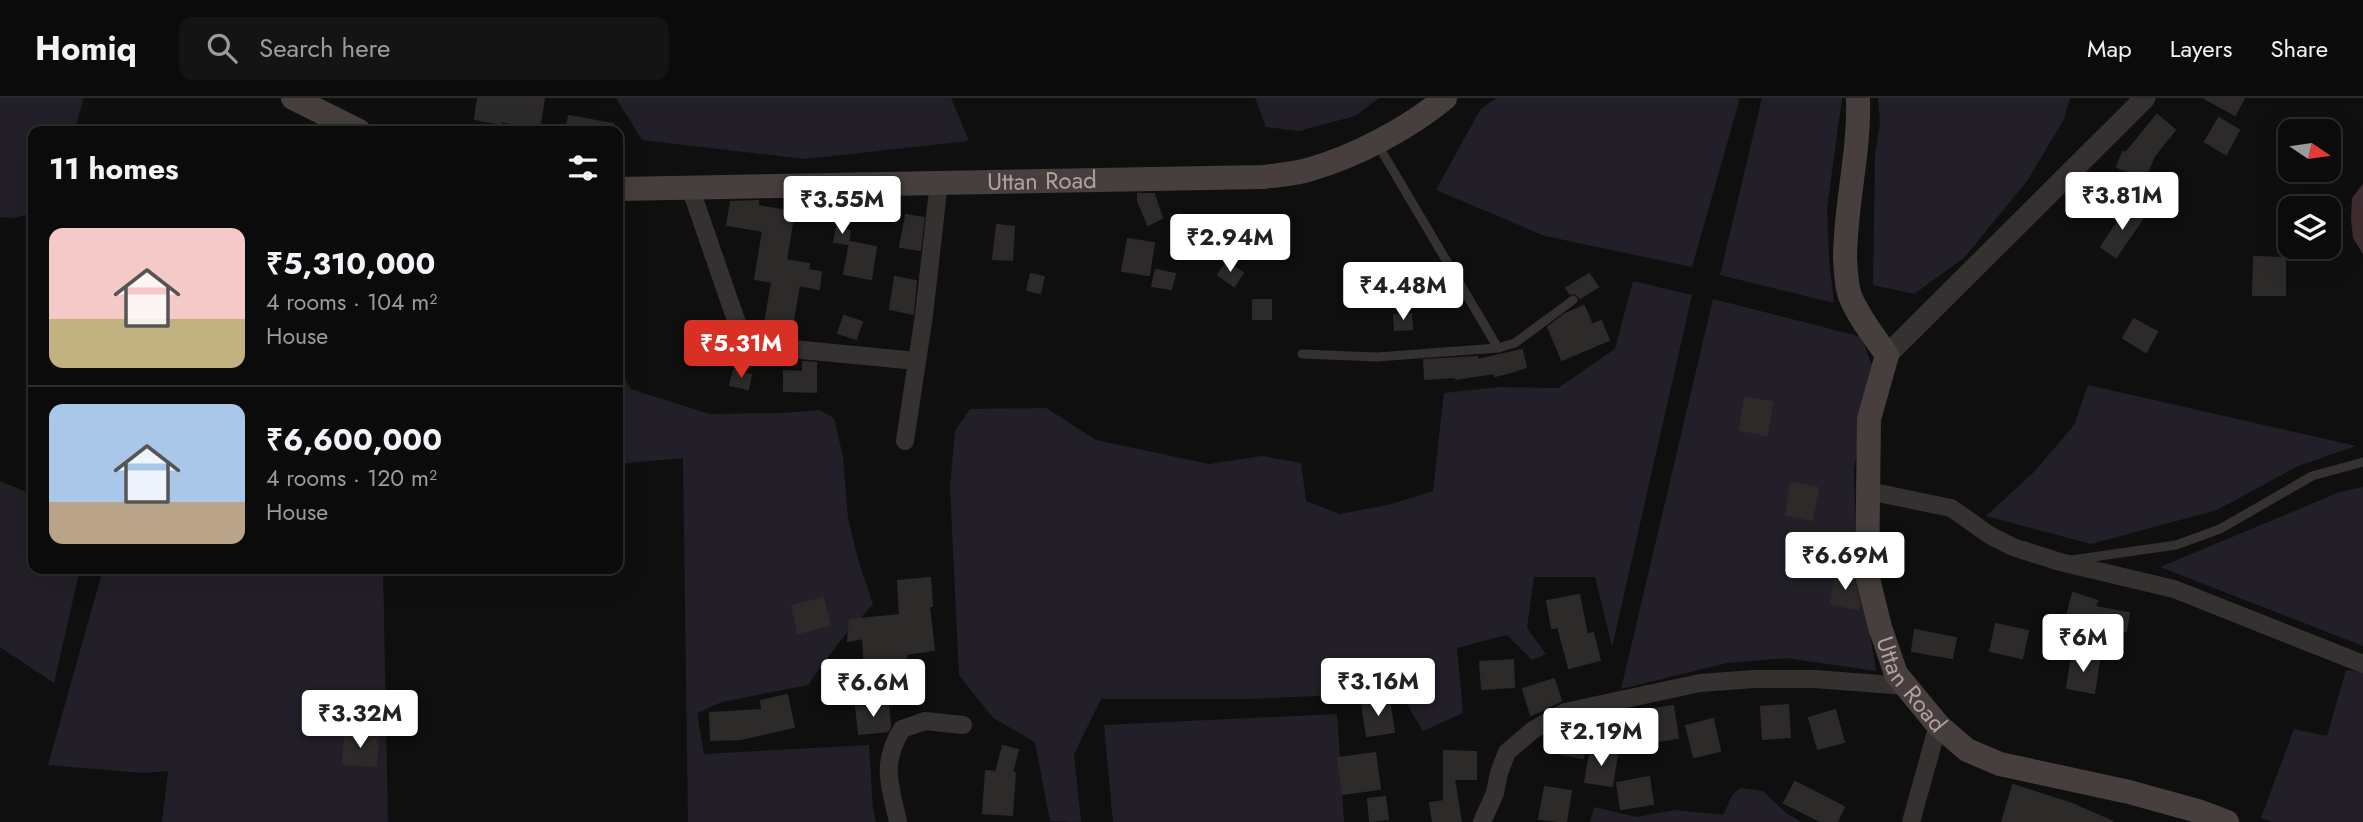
<!DOCTYPE html>
<meta charset="utf-8">
<style>
body{margin:0;font-family:Jost,sans-serif;background:#151414;color:#f1f3f6;height:100vh;display:flex;flex-direction:column;font-size:26px;white-space:nowrap}
*{box-sizing:border-box;margin:0}
p{font-size:23px;color:#9a9b9d}
.icon{flex:none;width:38px;height:38px;fill:none;stroke:currentColor;stroke-width:2;stroke-linecap:round;stroke-linejoin:round}
.map{position:relative;flex:1;overflow:hidden}
.details{position:absolute;left:28px;top:28px;width:595px;height:448px;display:flex;flex-direction:column;background:#0c0b0b;border-radius:14px;box-shadow:0 7px 28px #0002,0 0 0 2px #2c2b2c}
.details>*{flex:none}
.needle{width:46px;rotate:103deg}
.controls{position:absolute;left:2278px;top:21px;display:grid;gap:14px}
.controls a{display:grid;place-items:center;width:63px;height:63px;border-radius:14px;background:#0c0b0b;box-shadow:0 7px 28px #0002,0 0 0 2px #2c2b2c;font-size:35px}
.price{position:absolute;translate:-50% -60px;padding:0 16px;border-radius:7px;background:#fff;color:#222;font-size:23px;line-height:46px;filter:drop-shadow(0 2px 4px #0008)}
.price::after{content:'';position:absolute;left:50%;top:42px;width:21px;height:16px;margin-left:-10px;background:inherit;clip-path:polygon(0 0,100% 0,50% 100%)}
.price.on{background:#d93025;color:#fff}
ul{padding:0;list-style:none}
li{display:flex;align-items:center;gap:21px;height:175px;padding:0 21px}
li+li{border-top:2px solid #2c2b2c}
li span{display:grid;place-items:center;flex:none;width:196px;height:140px;border-radius:14px;color:#555}
li>.icon{margin-inline-start:auto}
span .icon{width:84px;height:84px;fill:#fffc;stroke-width:1}
li b{font-size:30px}
h2{display:flex;justify-content:space-between;align-items:center;height:84px;padding:0 21px;font-size:30px}
header{display:flex;align-items:center;gap:42px;box-sizing:border-box;height:98px;padding:0 35px;background:#0c0b0b;border-bottom:2px solid #2c2b2c}
header strong{font-size:33px}
nav{display:flex;gap:38px;margin-inline-start:auto;font-size:24px}
.search{width:490px;height:63px;background:#151414;display:flex;align-items:center;gap:18px;box-sizing:border-box;padding:0 24px;border-radius:14px;color:#9a9b9d;font-size:26px}
.map>svg:first-child{display:block}
.green{fill:#231f28}
.water{fill:#402d32}
.building{fill:#2d2a2a;stroke:#2d2a29;stroke-width:2}
.lines{fill:none;stroke-linecap:round;stroke-linejoin:round}
.service{stroke:#353130;stroke-width:9}
.minor{stroke:#353130;stroke-width:18}
.tertiary{stroke:#353130;stroke-width:21}
.secondary{stroke:#463f3e;stroke-width:24}
.labels{text-anchor:middle;stroke-width:5;stroke-linejoin:round;paint-order:stroke}
.street-label{font-size:24px;fill:#b2a09f;stroke:#0b0b0a}
</style>
<header>
<strong>Homiq</strong>
<div class="search"><svg class="icon" aria-label="search" viewBox="0 0 24 24"><circle cx="10" cy="10" r="6"/><path d="M15 15l6 6"/></svg>Search here</div>
<nav><a>Map</a><a>Layers</a><a>Share</a></nav>
</header>
<div class="map">
<svg width="2363" height="724" viewBox="0 0 2363 724">
<rect width="100%" height="100%" fill="#100f0f"/>
<!-- green -->
<g class="green">
<polygon points="0,0 84,0 74,33 33,33 33,115 15,120 0,119"/>
<polygon points="616,0 951,0 969,43 806,61 642,42"/>
<polygon points="1255,0 1379,0 1355,18 1299,33 1266,29"/>
<polygon points="1496,0 1740,0 1692,169 1545,138 1436,92 1480,12"/>
<polygon points="1762,0 1842,0 1827,110 1829,161 1834,205 1720,177"/>
<polygon points="1878,0 2070,0 2064,21 2027,83 1964,160 1914,196 1873,187 1875,57 1880,25"/>
<polygon points="1633,183 1692,197 1612,549 1595,479 1534,479 1527,530 1546,556 1532,562 1507,537 1457,550 1463,615 1423,633 1395,586 1341,597 1247,601 1101,601 1074,656 1081,724 1050,723 1035,644 993,620 959,577 950,389 955,333 970,311 1046,310 1096,342 1209,366 1262,358 1301,365 1306,403 1340,416 1392,406 1433,393 1444,295 1500,289 1558,290 1615,251"/>
<polygon points="1713,201 1862,239 1872,268 1854,371 1856,448 1876,573 1786,560 1727,565 1621,591"/>
<polygon points="618,269 631,291 709,316 781,315 819,312 834,320 843,359 848,420 859,465 873,506 840,543 808,587 722,604 697,615 704,656 869,647 873,712 876,724 688,724 683,360 618,366"/>
<polygon points="2088,287 2356,348 2298,368 2217,412 2091,446 1986,418 2035,373 2074,327"/>
<polygon points="0,383 33,397 33,471 80,471 54,585 0,549"/>
<polygon points="2363,389 2363,548 2160,469 2340,394"/>
<polygon points="103,471 383,471 388,724 162,724 168,673 142,675 48,667"/>
<polygon points="2346,572 2363,574 2363,724 2272,724 2261,720 2294,631 2327,638"/>
<polygon points="1337,616 1344,724 1113,724 1104,627"/>
<polygon points="1741,690 1763,693 1786,715 1801,724 1590,724 1594,709 1637,719 1675,712 1723,717 1733,696"/>
</g>
<!-- water -->
<polygon class="water" points="2363,86 2363,156 2353,140 2351,121 2352,100"/>
<!-- building -->
<g class="building">
<polygon points="478,0 544,0 539,32 502,23 501,26 475,21"/>
<polygon points="2204,0 2244,0 2235,17"/>
<polygon points="2157,17 2175,32 2154,58 2145,80 2117,69 2123,54 2126,55"/>
<polygon points="569,18 613,26 613,33 566,33"/>
<polygon points="2219,20 2239,32 2226,56 2205,44"/>
<polygon points="1138,96 1154,96 1162,120 1148,127 1138,103"/>
<polygon points="758,103 758,108 794,114 786,162 809,166 808,172 821,174 819,191 799,187 792,229 765,225 772,184 755,181 763,133 727,127 731,104"/>
<polygon points="2128,109 2143,120 2116,159 2101,149"/>
<polygon points="906,117 924,120 920,152 900,149"/>
<polygon points="997,127 1014,129 1012,162 993,161"/>
<polygon points="837,130 850,133 848,146 834,144"/>
<polygon points="1128,141 1154,145 1149,177 1122,173"/>
<polygon points="850,144 876,149 871,181 844,176"/>
<polygon points="2254,159 2285,160 2285,197 2253,197"/>
<polygon points="1227,164 1243,175 1234,188 1218,177"/>
<polygon points="1156,172 1175,176 1171,191 1152,188"/>
<polygon points="1031,176 1044,179 1040,195 1027,192"/>
<polygon points="1589,176 1598,189 1580,200 1575,195 1570,196 1566,190"/>
<polygon points="895,179 916,183 913,216 890,211"/>
<rect x="1253" y="202" width="18" height="19"/>
<polygon points="1584,208 1592,227 1601,223 1609,242 1562,262 1548,229 1565,216"/>
<polygon points="1411,216 1412,231 1395,232 1394,217"/>
<polygon points="844,218 862,224 856,241 838,235"/>
<polygon points="2134,221 2157,234 2146,254 2123,240"/>
<polygon points="1522,252 1526,269 1511,274 1495,278 1494,275 1456,281 1455,279 1425,281 1424,262 1477,259 1478,262"/>
<polygon points="803,264 816,265 816,294 784,293 784,273 803,274"/>
<polygon points="734,272 751,277 748,291 730,287"/>
<polygon points="1745,300 1772,304 1767,337 1740,332"/>
<polygon points="1791,385 1818,390 1812,422 1786,417"/>
<polygon points="1836,474 1852,477 1859,505 1858,511 1831,506"/>
<polygon points="930,480 932,508 929,508 934,552 906,556 910,597 878,601 875,571 865,571 863,540 848,543 850,522 900,517 898,483"/>
<polygon points="2073,495 2097,503 2095,509 2129,515 2126,533 2104,529 2067,517"/>
<polygon points="1579,497 1587,537 1593,535 1600,562 1569,570 1558,529 1552,530 1547,503"/>
<polygon points="823,500 830,527 798,535 792,508"/>
<polygon points="1996,526 2028,533 2022,560 1990,553"/>
<polygon points="1915,532 1956,540 1952,560 1912,553"/>
<polygon points="2072,558 2099,563 2094,595 2067,590"/>
<polygon points="1513,562 1514,589 1482,591 1480,564"/>
<polygon points="1554,581 1561,603 1531,617 1523,591"/>
<polygon points="787,597 794,629 741,641 711,642 710,615 762,612 761,603"/>
<polygon points="1389,602 1394,634 1367,638 1362,606"/>
<polygon points="888,606 890,629 888,633 859,636 856,609"/>
<polygon points="1788,607 1790,639 1763,641 1761,609"/>
<polygon points="1673,608 1678,640 1651,644 1647,612"/>
<polygon points="1835,612 1844,644 1818,651 1809,620"/>
<polygon points="1713,621 1720,653 1694,659 1686,628"/>
<polygon points="1571,624 1589,627 1583,660 1556,655 1561,630"/>
<polygon points="345,636 378,638 376,668 343,666"/>
<polygon points="1003,648 1018,652 1012,675 1015,675 1012,717 983,715 986,673 996,674"/>
<polygon points="1591,651 1617,656 1612,688 1585,684"/>
<polygon points="1444,653 1476,654 1476,681 1454,681 1461,724 1433,724 1430,705 1444,703"/>
<polygon points="1375,655 1380,691 1343,696 1338,660"/>
<polygon points="1649,679 1653,706 1621,711 1617,685"/>
<polygon points="1795,684 1844,709 1837,724 1822,724 1784,705"/>
<polygon points="2013,687 2072,706 2113,724 2002,724"/>
<polygon points="1545,689 1571,693 1566,724 1539,721"/>
<polygon points="1385,699 1388,721 1370,723 1368,701"/>
</g>
<g class="lines">
<!-- service -->
<g class="service">
<polyline points="1378,47 1498,250"/>
<polyline points="1302,256 1377,259 1498,250 1515,245 1573,202"/>
<polyline points="2072,462 2176,447 2220,431 2312,378 2363,364"/>
</g>
<!-- minor -->
<g class="minor">
<polyline points="690,89 738,228 750,247 917,263"/>
<polyline points="905,343 924,217 939,84"/>
<polyline points="1869,393 1951,410 1991,438 2013,449 2060,464 2174,491 2363,566"/>
<path d="M898,724C890,686 880,667 902,631L925,623L963,627"/>
<polyline points="1482,724 1495,695 1499,675 1507,654 1533,632 1565,614 1700,585 1754,581 1815,581 1905,588"/>
<polyline points="1911,724 1938,627"/>
</g>
<!-- tertiary -->
<polyline class="tertiary" points="1887,257 2145,0"/>
<!-- secondary -->
<g class="secondary">
<polyline points="293,0 359,33"/>
<path id="s1" d="M1858,0C1860,54 1845,107 1845,161C1846,173 1846,187 1850,198C1859,220 1874,238 1887,257L1869,321L1867,477L1880,529L1896,576L1938,627L1967,652L2000,666L2129,694L2198,713L2227,724"/>
<path id="s2" d="M618,91L1263,79C1279,77 1296,76 1311,71C1356,58 1409,30 1445,0"/>
</g>
</g>
<g class="labels">
<!-- street labels -->
<g class="street-label">
<text dy="8" stroke="none"><textPath href="#s2" startOffset="424">Uttan Road</textPath></text>
<text dy="8" stroke="none"><textPath href="#s1" startOffset="611">Uttan Road</textPath></text>
</g>
</g>
</svg>
<div class="controls">
<a><svg class="needle" viewBox="-14 -14 28 28"><path d="M0-13l5 13h-10z" fill="#e53935"/><path d="M0 13l5-13h-10z" fill="#9a9b9d"/></svg></a>
<a><svg class="icon" aria-label="layers" viewBox="0 0 24 24"><path d="M12 4l9 5-9 5-9-5zM3 14l9 5 9-5"/></svg></a>
</div>
<b class="price" style="left:2122px;top:134px">₹3.81M</b>
<b class="price" style="left:842px;top:138px">₹3.55M</b>
<b class="price" style="left:1230px;top:176px">₹2.94M</b>
<b class="price" style="left:1403px;top:224px">₹4.48M</b>
<b class="price on" style="left:741px;top:282px">₹5.31M</b>
<b class="price" style="left:1845px;top:494px">₹6.69M</b>
<b class="price" style="left:2083px;top:576px">₹6M</b>
<b class="price" style="left:1378px;top:620px">₹3.16M</b>
<b class="price" style="left:873px;top:621px">₹6.6M</b>
<b class="price" style="left:360px;top:652px">₹3.32M</b>
<b class="price" style="left:1601px;top:670px">₹2.19M</b>
<section class="details">
<h2>11 homes<svg class="icon" aria-label="filters" viewBox="0 0 24 24"><path d="M4 7h16M4 17h16"/><circle cx="9" cy="7" r="2"/><circle cx="15" cy="17" r="2"/></svg></h2>
<ul>
<li><span style="background:linear-gradient(#f6c9c9 65%,#c2b280 0)"><svg class="icon" aria-label="home" viewBox="0 0 24 24"><path d="M3 11l9-7 9 7M6 9v11h12V9"/></svg></span><div><b>₹5,310,000</b><p>4 rooms · 104 m²</p><p>House</p></div></li>
<li><span style="background:linear-gradient(#a9c7e8 70%,#b9a48a 0)"><svg class="icon" aria-label="home" viewBox="0 0 24 24"><path d="M3 11l9-7 9 7M6 9v11h12V9"/></svg></span><div><b>₹6,600,000</b><p>4 rooms · 120 m²</p><p>House</p></div></li>
</ul>
</section>
</div>
